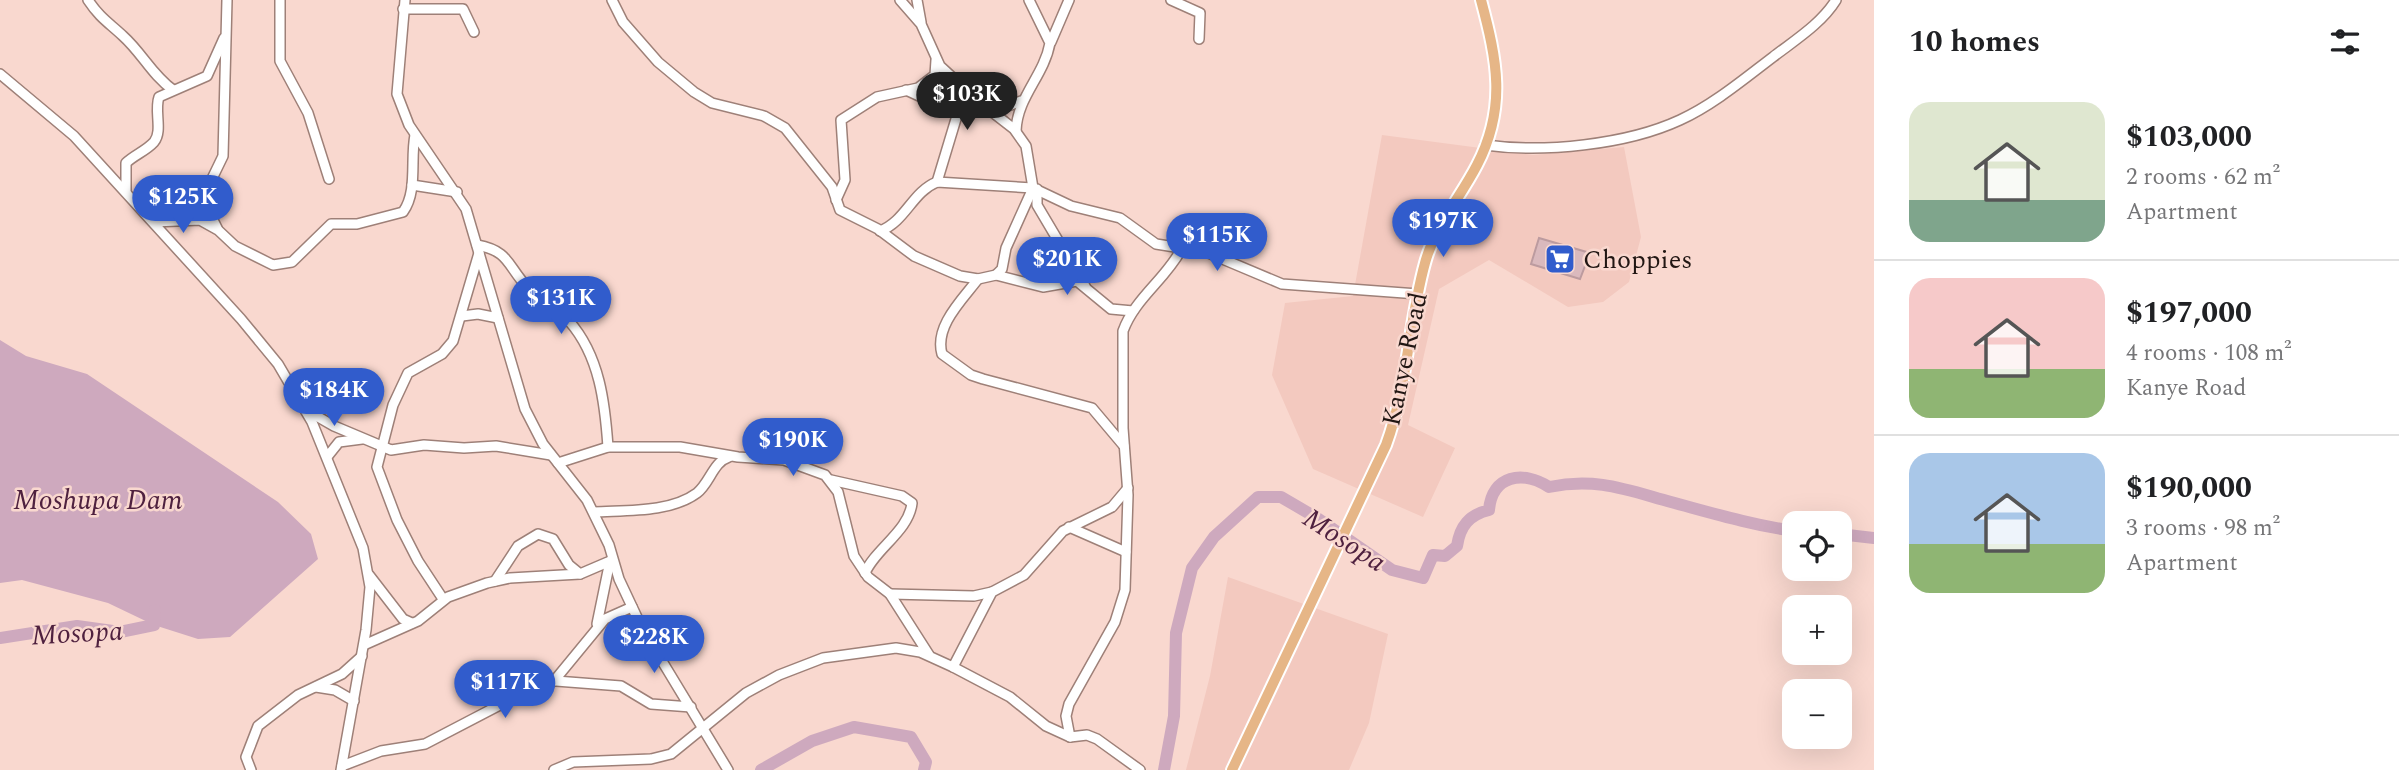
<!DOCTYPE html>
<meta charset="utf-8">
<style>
body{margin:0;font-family:Spectral,serif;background:#f6f6f6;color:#202124;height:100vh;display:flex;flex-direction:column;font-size:26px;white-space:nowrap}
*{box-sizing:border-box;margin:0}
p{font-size:23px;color:#757577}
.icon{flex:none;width:38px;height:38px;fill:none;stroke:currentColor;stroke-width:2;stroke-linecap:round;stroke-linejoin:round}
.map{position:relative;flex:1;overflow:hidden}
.side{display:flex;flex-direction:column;background:#fff;width:525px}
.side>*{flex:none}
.controls{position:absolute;left:1782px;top:511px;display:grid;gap:14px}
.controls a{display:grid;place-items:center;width:70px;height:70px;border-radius:14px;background:#fff;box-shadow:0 7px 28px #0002;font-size:35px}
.price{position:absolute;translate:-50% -60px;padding:0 16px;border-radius:24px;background:#315ccc;color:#fff;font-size:23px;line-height:46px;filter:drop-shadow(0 2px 4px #0008)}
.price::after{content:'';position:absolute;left:50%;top:42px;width:21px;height:16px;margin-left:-10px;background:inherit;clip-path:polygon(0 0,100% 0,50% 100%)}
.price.current{background:#222;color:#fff}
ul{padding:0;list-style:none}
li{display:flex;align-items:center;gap:21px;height:175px;padding:0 35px}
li+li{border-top:2px solid #e0e0e0}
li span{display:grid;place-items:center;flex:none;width:196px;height:140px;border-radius:21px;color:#555}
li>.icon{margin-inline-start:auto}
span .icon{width:84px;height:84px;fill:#fffc;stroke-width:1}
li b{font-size:30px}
h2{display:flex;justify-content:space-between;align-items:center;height:84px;padding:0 35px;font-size:30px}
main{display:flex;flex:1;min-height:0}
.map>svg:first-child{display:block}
.built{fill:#f3c9bf}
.water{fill:#cea9be}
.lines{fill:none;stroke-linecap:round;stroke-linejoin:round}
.river{stroke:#cea9be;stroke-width:12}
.building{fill:#dab9bd;stroke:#bc9b9f;stroke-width:2}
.minor-casing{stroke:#9e8078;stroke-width:12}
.major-casing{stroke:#fff;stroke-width:14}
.minor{stroke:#fff;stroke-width:9}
.major{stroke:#e6b687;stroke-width:10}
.labels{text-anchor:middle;stroke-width:5;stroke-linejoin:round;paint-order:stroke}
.poi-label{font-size:26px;fill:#211613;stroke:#f9d8cf;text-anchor:start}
.street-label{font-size:26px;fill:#211613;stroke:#f9d8cf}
.water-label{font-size:28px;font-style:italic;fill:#4f213f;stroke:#f9d8cf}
</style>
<main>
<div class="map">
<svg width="1874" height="770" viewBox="0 0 1874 770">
<rect width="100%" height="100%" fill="#f9d8cf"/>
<!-- built -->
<g class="built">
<polygon points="1382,135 1533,155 1624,147 1641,237 1629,282 1603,302 1568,307 1489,260 1439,289 1408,425 1455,448 1423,517 1313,469 1272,375 1285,303 1353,296"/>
<polygon points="1228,577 1388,634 1369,723 1349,770 1186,770 1210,676"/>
</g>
<!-- water -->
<polygon class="water" points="0,340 26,356 87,374 278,502 311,534 318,559 230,637 198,639 154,625 108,603 22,580 0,583"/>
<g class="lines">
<!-- river -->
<g class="river">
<polyline points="1839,534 1874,538"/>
<polyline points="0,638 77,626 120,632 154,625 155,610"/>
<polyline points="761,770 812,741 854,727 911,737 926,762 924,770"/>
<path d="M1164,770L1174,716L1176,633L1192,568L1214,537L1258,497H1281L1317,518L1392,570L1423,578L1433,555L1445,556L1457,546C1460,526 1469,515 1489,510C1492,475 1523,470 1549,487C1596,477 1627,490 1671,502C1712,513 1752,525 1794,531"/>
</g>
</g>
<!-- building -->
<polygon class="building" points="1539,238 1590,253 1580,279 1531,264"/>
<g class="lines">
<!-- minor casing -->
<g class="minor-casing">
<g id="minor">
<path d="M88,0C100,18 108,22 123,36C142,53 152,75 173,90"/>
<polyline points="280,0 280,61 308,113 329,179"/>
<polyline points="405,0 397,94 409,125 466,209 525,409 543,444 587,500 609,545 619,579 642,628 728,770"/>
<polyline points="612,0 623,22 658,62 694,92 712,103 764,116 785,128 832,187 840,210 878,229 914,256 960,276 978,279 996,275 1043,287 1077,281 1111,309 1133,311"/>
<polyline points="900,0 921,24 940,66 978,101 1014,129 1026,146 1033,188 1006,248 1002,269 996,275"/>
<polyline points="917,0 921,22"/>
<polyline points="1171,0 1200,13 1199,39"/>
<polyline points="403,9 463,9 474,32"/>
<polyline points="1051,42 1069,0"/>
<polyline points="0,74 74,136 241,319 278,364 312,422 363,548 370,587 366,630 341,770"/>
<polyline points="906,90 930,101 967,101 1011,105 1021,101"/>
<path d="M1016,131C1017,97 1044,76 1050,43L1029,0"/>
<path d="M1485,145C1543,153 1626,145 1680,120C1713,105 1744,79 1773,57C1795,40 1821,24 1836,0"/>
<polyline points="937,182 959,109 955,80"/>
<polyline points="412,185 457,192"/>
<polyline points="1037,189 1037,205 1085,286"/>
<path d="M126,192V163C134,155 146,151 154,142C163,131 154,111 159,97L207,76L224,38"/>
<polyline points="836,200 845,180 841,120 877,97 918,88 935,75 936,60"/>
<path d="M154,222L200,220L218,230L235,246L273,265L292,262L331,224H357L403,212C418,191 410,160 415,135"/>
<polyline points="217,228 208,210 208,187 223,156 227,0"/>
<path d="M880,231C906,221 912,192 937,182L1033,188L1071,206L1120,218L1156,244L1206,252L1282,284L1418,294"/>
<path d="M477,245C510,251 507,266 528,288C540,301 557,308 569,321C600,356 605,404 608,447"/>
<path d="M978,279C963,299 934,326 942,354L971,375L983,379L1092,408L1124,446"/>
<polyline points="462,316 478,314 498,318"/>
<polyline points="306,410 334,426 391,450 424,445 464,448 496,446 551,455"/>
<polyline points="327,457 339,442 362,439"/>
<polyline points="558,463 608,447 680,447 738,457 784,460 825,475 838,492 854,556 868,577 890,594 929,655"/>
<path d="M831,480L902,496L912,503C909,531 875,549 865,573"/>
<path d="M594,512C625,510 670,513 697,493C710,483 713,462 729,457"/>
<polyline points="1069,527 1126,552"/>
<polyline points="369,575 403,619 412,623"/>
<polyline points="495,581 518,546 538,534 553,539 569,565 580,574"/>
<polyline points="890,594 974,596 992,592"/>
<polyline points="443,599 418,561 397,520 377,467 393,405 408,373 442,354 453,341 479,253"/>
<polyline points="597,624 610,561"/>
<polyline points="364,645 418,621 448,597 487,583 510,578 580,574 608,562"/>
<polyline points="953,667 992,592 1024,575 1063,531 1112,507 1128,488"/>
<polyline points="556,681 621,686 651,704 691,707"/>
<polyline points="316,687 335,690 354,701"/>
<path d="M1070,737L1066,716L1069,704L1115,622L1125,590L1128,495L1123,428V331C1135,298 1167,278 1182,248"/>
<polyline points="342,766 381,751 425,744 519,695 554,681 605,619 632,607"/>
<polyline points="251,770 246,757 258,726 298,695 342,674 362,656"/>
<polyline points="554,770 573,762 651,759 671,754 746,693 779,675 823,658 896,648 920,652 953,667 1010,697 1046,726 1070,737 1087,735 1097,739 1140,770"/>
</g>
</g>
<!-- major casing -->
<g class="major-casing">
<path id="major" d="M1232,770L1386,445C1408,385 1408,324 1425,263C1435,226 1460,198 1477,165C1507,107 1497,60 1481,0"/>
</g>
<!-- minor -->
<use href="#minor" class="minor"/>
<!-- major -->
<use href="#major" class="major"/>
</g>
<!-- icons -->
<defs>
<g id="supermarket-square" transform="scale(1.575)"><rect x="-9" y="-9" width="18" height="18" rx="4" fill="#315ccc" stroke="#f9d8cf"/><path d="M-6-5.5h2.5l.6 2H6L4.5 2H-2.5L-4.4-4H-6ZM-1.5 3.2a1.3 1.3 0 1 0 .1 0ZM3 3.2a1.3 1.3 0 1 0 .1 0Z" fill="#fff"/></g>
</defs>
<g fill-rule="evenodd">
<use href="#supermarket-square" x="1560" y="259"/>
</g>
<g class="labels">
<!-- poi labels -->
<g class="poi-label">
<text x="1583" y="268">Choppies</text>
</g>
<!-- street labels -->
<g class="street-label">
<text transform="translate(1404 359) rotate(-78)" y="9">Kanye Road</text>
</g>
<!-- water labels -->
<g class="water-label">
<text x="98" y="509">Moshupa Dam</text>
<text transform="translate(1345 539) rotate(33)" y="10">Mosopa</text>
<text transform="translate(77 632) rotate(-3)" y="10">Mosopa</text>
</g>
</g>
</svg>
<div class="controls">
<a><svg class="icon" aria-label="locate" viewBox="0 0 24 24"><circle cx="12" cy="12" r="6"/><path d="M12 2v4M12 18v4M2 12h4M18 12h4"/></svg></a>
<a>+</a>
<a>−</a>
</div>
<b class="price current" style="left:967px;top:132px">$103K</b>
<b class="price" style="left:183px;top:235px">$125K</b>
<b class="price" style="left:1443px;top:259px">$197K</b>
<b class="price" style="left:1217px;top:273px">$115K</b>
<b class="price" style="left:1067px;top:297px">$201K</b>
<b class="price" style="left:561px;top:336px">$131K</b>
<b class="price" style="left:334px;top:428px">$184K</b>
<b class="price" style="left:793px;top:478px">$190K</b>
<b class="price" style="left:654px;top:675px">$228K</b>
<b class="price" style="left:505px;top:720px">$117K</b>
</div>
<section class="side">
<h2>10 homes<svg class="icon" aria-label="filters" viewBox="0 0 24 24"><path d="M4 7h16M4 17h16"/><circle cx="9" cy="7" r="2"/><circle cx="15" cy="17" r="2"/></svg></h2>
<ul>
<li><span style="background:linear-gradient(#dfe7d0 70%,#7fa58c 0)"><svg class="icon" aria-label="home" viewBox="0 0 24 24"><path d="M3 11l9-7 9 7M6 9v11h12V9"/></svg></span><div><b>$103,000</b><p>2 rooms · 62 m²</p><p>Apartment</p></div></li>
<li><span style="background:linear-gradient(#f6c9c9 65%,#8fb573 0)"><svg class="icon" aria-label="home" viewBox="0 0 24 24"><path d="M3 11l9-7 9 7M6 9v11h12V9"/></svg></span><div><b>$197,000</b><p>4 rooms · 108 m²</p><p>Kanye Road</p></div></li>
<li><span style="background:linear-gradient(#a9c7e8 65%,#8fb573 0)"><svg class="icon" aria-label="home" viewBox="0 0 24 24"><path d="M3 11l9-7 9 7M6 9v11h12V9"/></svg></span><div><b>$190,000</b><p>3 rooms · 98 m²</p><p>Apartment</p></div></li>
</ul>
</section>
</main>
